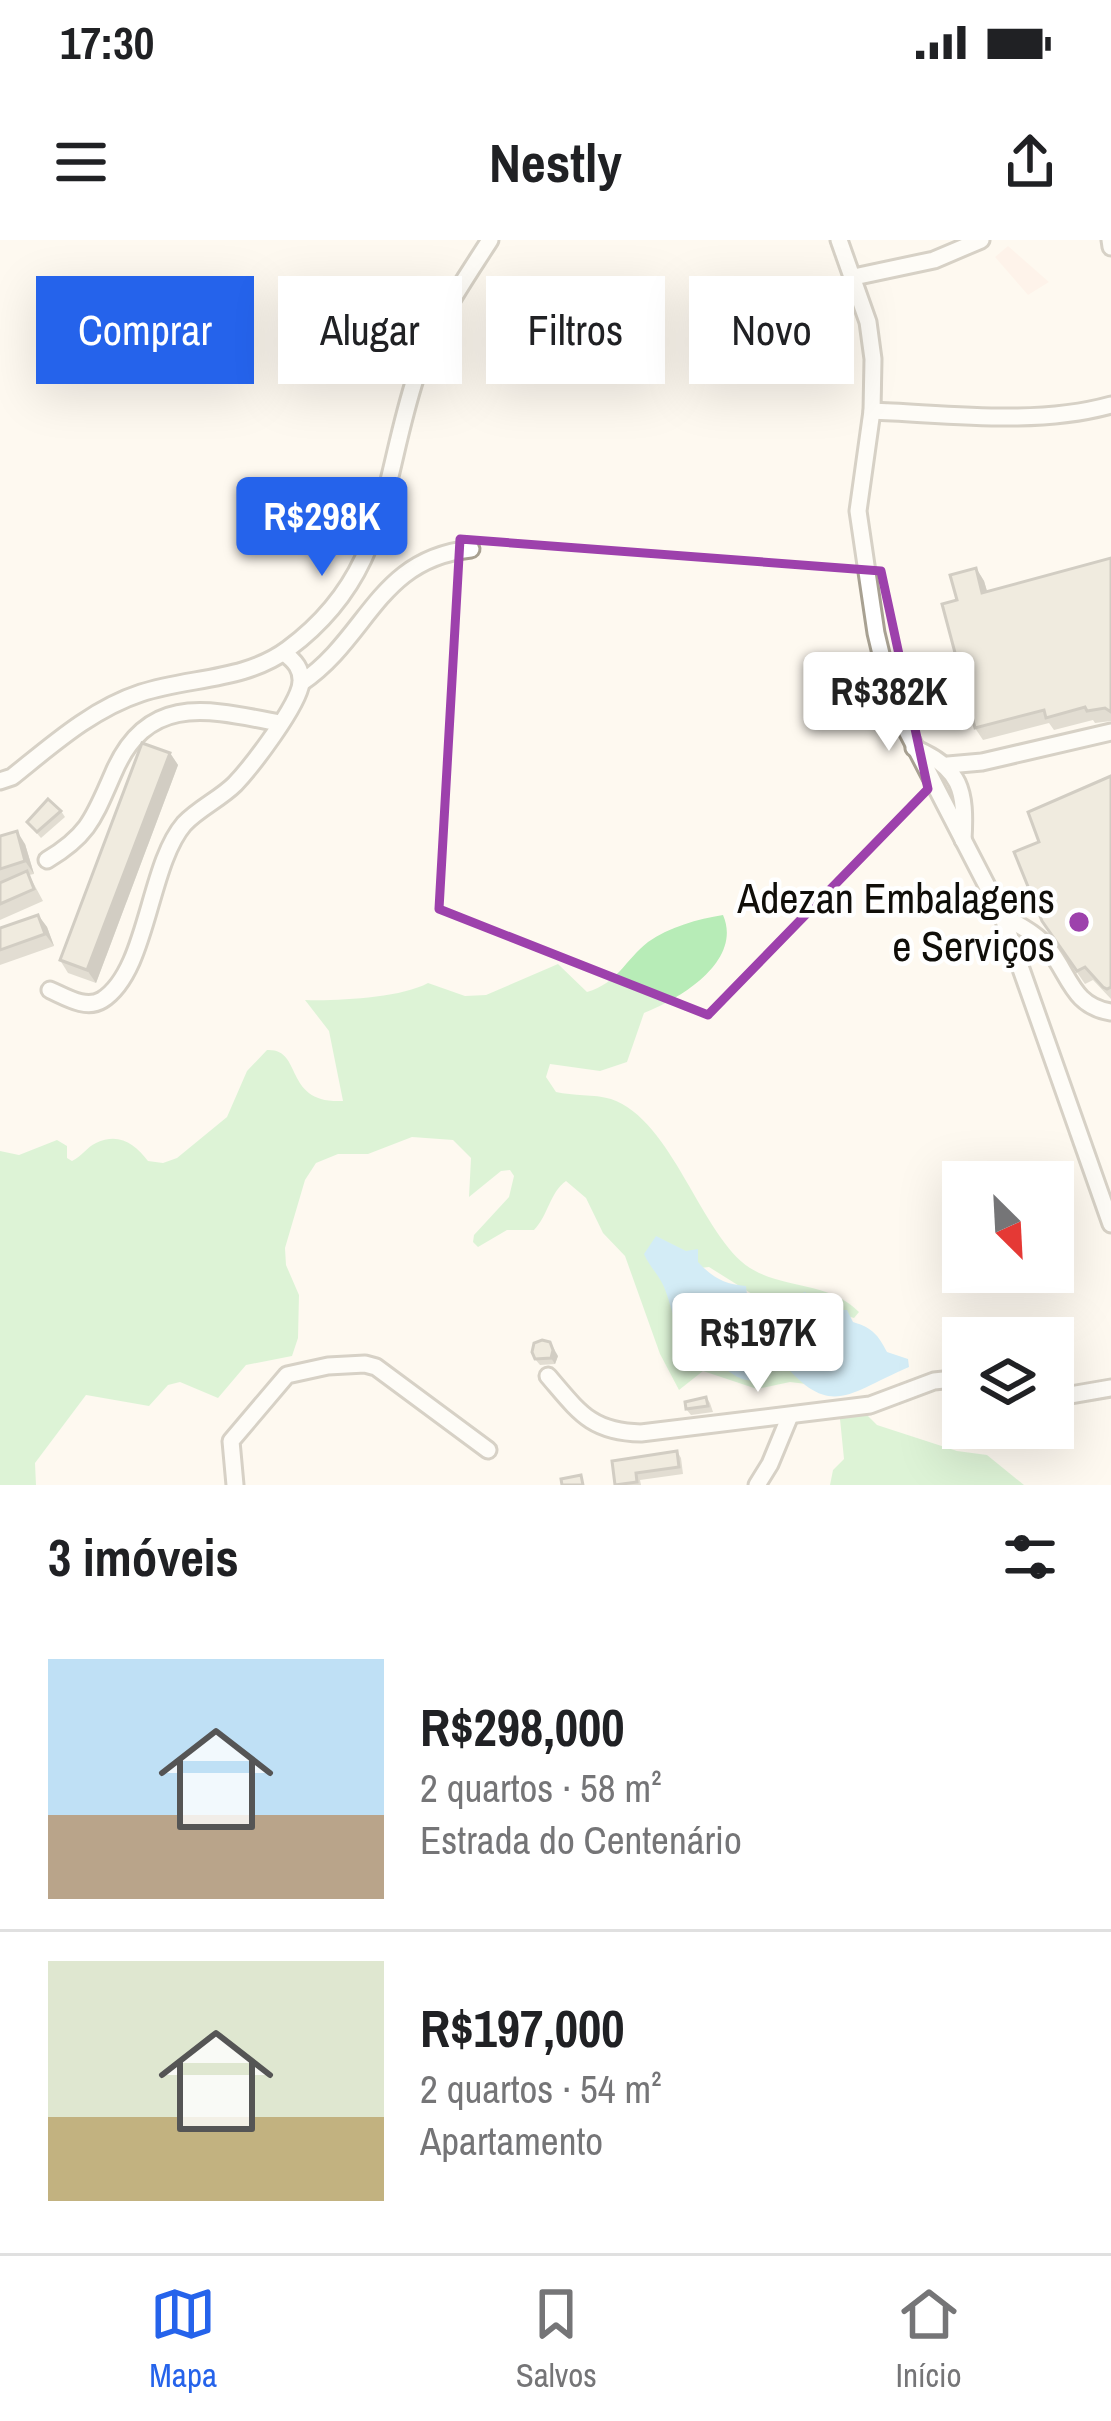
<!DOCTYPE html>
<html lang="pt">
<meta charset="utf-8">
<style>
body{margin:0;font-family:"Archivo Narrow",sans-serif;background:#f2f2f2;color:#202124;height:100vh;display:flex;flex-direction:column;font-size:45px;white-space:nowrap}
*{box-sizing:border-box;margin:0}
p{font-size:39px;color:#757577}
.icon{flex:none;width:66px;height:66px;fill:none;stroke:currentColor;stroke-width:2;stroke-linecap:round;stroke-linejoin:round}
.map{position:relative;height:1245px;overflow:hidden}
.panel{display:flex;flex-direction:column;background:#fff;flex:1}
.panel>*{flex:none}
.top-card{position:absolute;left:36px;top:36px;width:1041px;height:108px;display:flex;gap:24px}
.needle{width:78px;rotate:156deg}
.tools{position:absolute;left:942px;top:921px;display:grid;gap:24px}
.tools a{display:grid;place-items:center;width:132px;height:132px;border-radius:0px;background:#fff;box-shadow:0 12px 48px #0002;font-size:60px}
.price{position:absolute;translate:-50% -102px;padding:0 27px;border-radius:12px;background:#fff;color:#222;font-size:39px;line-height:78px;filter:drop-shadow(0 3px 6px #0008)}
.price::after{content:'';position:absolute;left:50%;top:72px;width:36px;height:27px;margin-left:-18px;background:inherit;clip-path:polygon(0 0,100% 0,50% 100%)}
.price.on{background:#2563eb;color:#fff}
ul{padding:0;list-style:none}
li{display:flex;align-items:center;gap:36px;height:300px;padding:0 48px}
li+li{border-top:3px solid #e0e0e0}
li span{display:grid;place-items:center;flex:none;width:336px;height:240px;border-radius:0px;color:#555}
li>.icon{margin-inline-start:auto}
span .icon{width:144px;height:144px;fill:#fffc;stroke-width:1}
li b{font-size:51px}
h2{display:flex;justify-content:space-between;align-items:center;height:144px;padding:0 48px;font-size:51px}
.tag{padding:0 42px;border-radius:0px;background:#fff;box-shadow:0 12px 48px #0002;font-size:42px;line-height:108px}
.tag.on{background:#2563eb;color:#fff}
.status{display:flex;justify-content:space-between;align-items:center;height:84px;padding:0 60px;background:#fff;direction:ltr}
.status svg{height:33px;fill:currentColor}
header{display:flex;justify-content:space-between;align-items:center;height:156px;padding:0 48px;background:#fff;font-size:54px;font-weight:700}
.menu{display:flex;justify-content:space-around;align-items:center;height:168px;border-top:3px solid #e0e0e0;background:#fff;font-size:33px;color:#757577}
.menu a{display:grid;justify-items:center;gap:6px}
.menu .on{color:#2563eb}
.map>svg:first-child{display:block}
.commercial{fill:#feece2}
.green{fill:#b7ecb7}
.water{fill:#a0dbfc}
.lines{fill:none;stroke-linecap:round;stroke-linejoin:round}
.minor-casing{stroke:#a8a192;stroke-width:21}
.minor{stroke:#fff;stroke-width:15}
.wall{fill:#c1bbad}
.shaded-wall{fill:#9d988d}
.building{fill:#e0d9c9;stroke:#9d988d;stroke-width:3}
.marked{fill:none;stroke:#9d41ac;stroke-width:9;stroke-linejoin:round}
.poi-dot{fill:#9d41ac;stroke:#fff;stroke-width:4.5}
.labels{text-anchor:middle;stroke-width:9;stroke-linejoin:round;paint-order:stroke}
.poi-label{font-size:42px;fill:#100e09;stroke:#fff;text-anchor:end}
</style>
<div class="status"><b>17:30</b><svg viewBox="0 0 49 12"><path d="M0 12V9h3v3zM5 12V6h3v6zM10 12V3h3v9zM15 12V0h3v12zM26 1h20v11H26zM47 4h2v5h-2z"/></svg></div>
<header><svg class="icon" aria-label="menu" viewBox="0 0 24 24"><path d="M4 6h16M4 12h16M4 18h16"/></svg>Nestly<svg class="icon" aria-label="share" viewBox="0 0 24 24"><path d="M12 15V3M7 8l5-5 5 5M5 13v7h14v-7"/></svg></header>
<div class="map">
<svg width="1111" height="1245" viewBox="0 0 1111 1245">
<rect width="100%" height="100%" fill="#fef9f0"/>
<!-- commercial -->
<polygon class="commercial" points="1008,6 1049,42 1028,55 995,17"/>
<!-- green -->
<g class="green">
<path d="M723,675C743,721 680,759 644,773L627,822L600,831L550,824L546,837L556,852C573,856 594,854 611,859C673,880 701,996 750,1028C784,1049 831,1042 859,1072L854,1078L817,1067L768,1064L709,1027L683,1030L752,1126C779,1121 787,1125 806,1144L790,1142L757,1149L703,1131L679,1150L660,1114L625,1016L603,993L586,958L566,941C550,952 548,976 534,990H507L478,1007L473,1002L474,995L509,957L514,936L510,930L501,931L469,957L471,918L453,900L412,897L368,914H338L316,923L305,940L285,1008L286,1025L299,1055L298,1098L292,1116L246,1125L218,1158L180,1142L168,1145L149,1166L86,1155L35,1223L36,1245H0V911L19,915L57,900L67,906V918L72,921C82,916 87,907 96,903C119,892 135,904 148,921L163,923L177,918L227,877L247,831L267,810C304,808 282,864 343,861L329,791L305,760C338,761 400,758 428,743L465,756L486,755L558,724L587,752C618,743 625,720 648,702C669,687 698,679 723,675Z"/>
<polygon points="851,1167 859,1167 877,1185 957,1211 987,1215 1024,1245 830,1245 833,1230 844,1219 840,1179"/>
</g>
<!-- water -->
<path class="water" d="M656,996L686,1011L698,1009V1022C713,1038 724,1044 746,1046L748,1063L760,1070L805,1052L829,1070H847L853,1082C873,1088 878,1095 887,1112L908,1119L909,1127C846,1154 830,1181 778,1117L762,1123L763,1137C743,1149 724,1127 708,1114L696,1115C674,1096 674,1071 664,1047C659,1035 649,1026 644,1014Z"/>
<g class="lines">
<!-- minor casing -->
<g class="minor-casing">
<g id="minor">
<polyline points="839,0 868,82 873,119 872,171 858,271 876,393 893,464 1002,675 1111,984"/>
<polyline points="1110,0 1111,7"/>
<polyline points="854,37 934,20 981,0"/>
<path d="M872,171C950,174 1035,186 1111,165"/>
<path d="M301,443C369,397 377,319 471,309"/>
<path d="M914,508C961,528 966,550 963,600"/>
<polyline points="948,525 982,522 1111,492"/>
<path d="M0,541L12,537C52,505 92,469 141,453C190,437 245,441 288,409C389,334 381,243 416,136C432,86 462,44 490,0"/>
<path d="M47,620C89,595 94,577 113,534C147,453 207,469 279,483"/>
<path d="M1002,675C1018,685 1036,693 1048,708C1070,735 1072,766 1111,772"/>
<path d="M50,750C66,757 86,770 102,760C148,731 148,626 184,584C199,568 220,559 235,544C252,526 298,466 301,443C302,429 295,421 284,413"/>
<path d="M548,1136C579,1172 591,1192 641,1193L870,1165L934,1141L963,1138"/>
<polyline points="1053,1158 1111,1148"/>
<polyline points="235,1245 231,1201 287,1135 328,1126 365,1124 376,1127 488,1210"/>
<polyline points="757,1245 770,1224 789,1178"/>
</g>
</g>
<!-- minor -->
<use href="#minor" class="minor"/>
</g>
<!-- wall -->
<g class="wall">
<polygon points="1111,318 1111,481 1095,483 1093,480 1054,490 1049,483 983,500 975,488 957,360 976,328 984,341 987,351"/>
<polygon points="170,513 178,525 96,743 68,733 60,720"/>
<polygon points="1111,536 1111,759 1093,740 1085,744 1042,681 1039,602"/>
<polygon points="61,571 65,577 41,598 27,582"/>
<polygon points="0,596 25,604 34,634 29,635 43,661 0,680"/>
<polygon points="38,675 47,687 54,706 0,725 0,688"/>
<polygon points="558,1116 555,1124 540,1125 535,1119"/>
<polygon points="706,1157 710,1163 713,1172 691,1175 686,1169"/>
<polygon points="677,1211 681,1218 683,1234 640,1240 641,1245 615,1245"/>
</g>
<!-- shaded-wall -->
<g class="shaded-wall">
<polygon points="976,328 984,341 991,365 982,353"/>
<polygon points="170,513 178,525 96,743 87,730"/>
<polygon points="17,591 25,604 34,634 25,621"/>
<polygon points="38,675 47,687 54,706 45,694"/>
<polygon points="550,1102 558,1116 555,1124 551,1118"/>
</g>
<!-- building -->
<g class="building">
<polygon points="1111,318 1111,472 1105,468 1087,471 1085,467 1046,478 1044,470 975,488 942,364 957,360 950,335 976,328 982,353"/>
<polygon points="142,503 170,513 87,730 60,720"/>
<polygon points="1111,536 1111,747 1107,749 1103,747 1085,727 1077,731 1042,681 1014,612 1039,602 1028,572"/>
<polygon points="48,559 61,571 37,592 27,582"/>
<polygon points="17,591 25,621 0,629 0,596"/>
<polygon points="27,631 34,649 0,664 0,643"/>
<polygon points="38,675 45,694 0,710 0,688"/>
<polygon points="542,1100 550,1102 553,1110 551,1118 535,1119 532,1112 534,1103"/>
<polygon points="706,1157 708,1166 686,1169 685,1162"/>
<polygon points="677,1211 679,1227 636,1233 637,1242 615,1245 612,1221"/>
<polygon points="581,1235 583,1245 562,1245 561,1239"/>
</g>
<!-- marked area -->
<path d="M0 0H1111V1245H0ZM460,299L881,331L928,549L708,775L439,669Z" fill="#fef9f0" fill-opacity=".55" fill-rule="evenodd"/>
<path class="marked" d="M460,299L881,331L928,549L708,775L439,669Z"/>
<!-- markers -->
<circle class="poi-dot" cx="1079" cy="682" r="12"/>
<g class="labels">
<!-- poi labels -->
<g class="poi-label">
<text x="1055" y="673">Adezan Embalagens<tspan x="1055" dy="48">e Serviços</tspan></text>
</g>
</g>
</svg>
<div class="tools">
<a><svg class="needle" viewBox="-14 -14 28 28"><path d="M0-13l5 13h-10z" fill="#e53935"/><path d="M0 13l5-13h-10z" fill="#757577"/></svg></a>
<a><svg class="icon" aria-label="layers" viewBox="0 0 24 24"><path d="M12 4l9 5-9 5-9-5zM3 14l9 5 9-5"/></svg></a>
</div>
<b class="price on" style="left:322px;top:339px">R$298K</b>
<b class="price" style="left:889px;top:514px">R$382K</b>
<b class="price" style="left:758px;top:1155px">R$197K</b>
<div class="top-card">
<a class="tag on">Comprar</a>
<a class="tag">Alugar</a>
<a class="tag">Filtros</a>
<a class="tag">Novo</a>
</div>
</div>
<section class="panel">
<h2>3 imóveis<svg class="icon" aria-label="filters" viewBox="0 0 24 24"><path d="M4 7h16M4 17h16"/><circle cx="9" cy="7" r="2"/><circle cx="15" cy="17" r="2"/></svg></h2>
<ul>
<li><span style="background:linear-gradient(#bfe0f5 65%,#b9a48a 0)"><svg class="icon" aria-label="home" viewBox="0 0 24 24"><path d="M3 11l9-7 9 7M6 9v11h12V9"/></svg></span><div><b>R$298,000</b><p>2 quartos · 58 m²</p><p>Estrada do Centenário</p></div></li>
<li><span style="background:linear-gradient(#dfe7d0 65%,#c2b280 0)"><svg class="icon" aria-label="home" viewBox="0 0 24 24"><path d="M3 11l9-7 9 7M6 9v11h12V9"/></svg></span><div><b>R$197,000</b><p>2 quartos · 54 m²</p><p>Apartamento</p></div></li>
</ul>
</section>
<nav class="menu">
<a class="on"><svg class="icon" aria-label="map" viewBox="0 0 24 24"><path d="M3 6l6-2 6 2 6-2v14l-6 2-6-2-6 2zM9 4v14M15 6v14"/></svg>Mapa</a>
<a><svg class="icon" aria-label="saved" viewBox="0 0 24 24"><path d="M7 4h10v16l-5-4-5 4z"/></svg>Salvos</a>
<a><svg class="icon" aria-label="home" viewBox="0 0 24 24"><path d="M3 11l9-7 9 7M6 9v11h12V9"/></svg>Início</a>
</nav>
